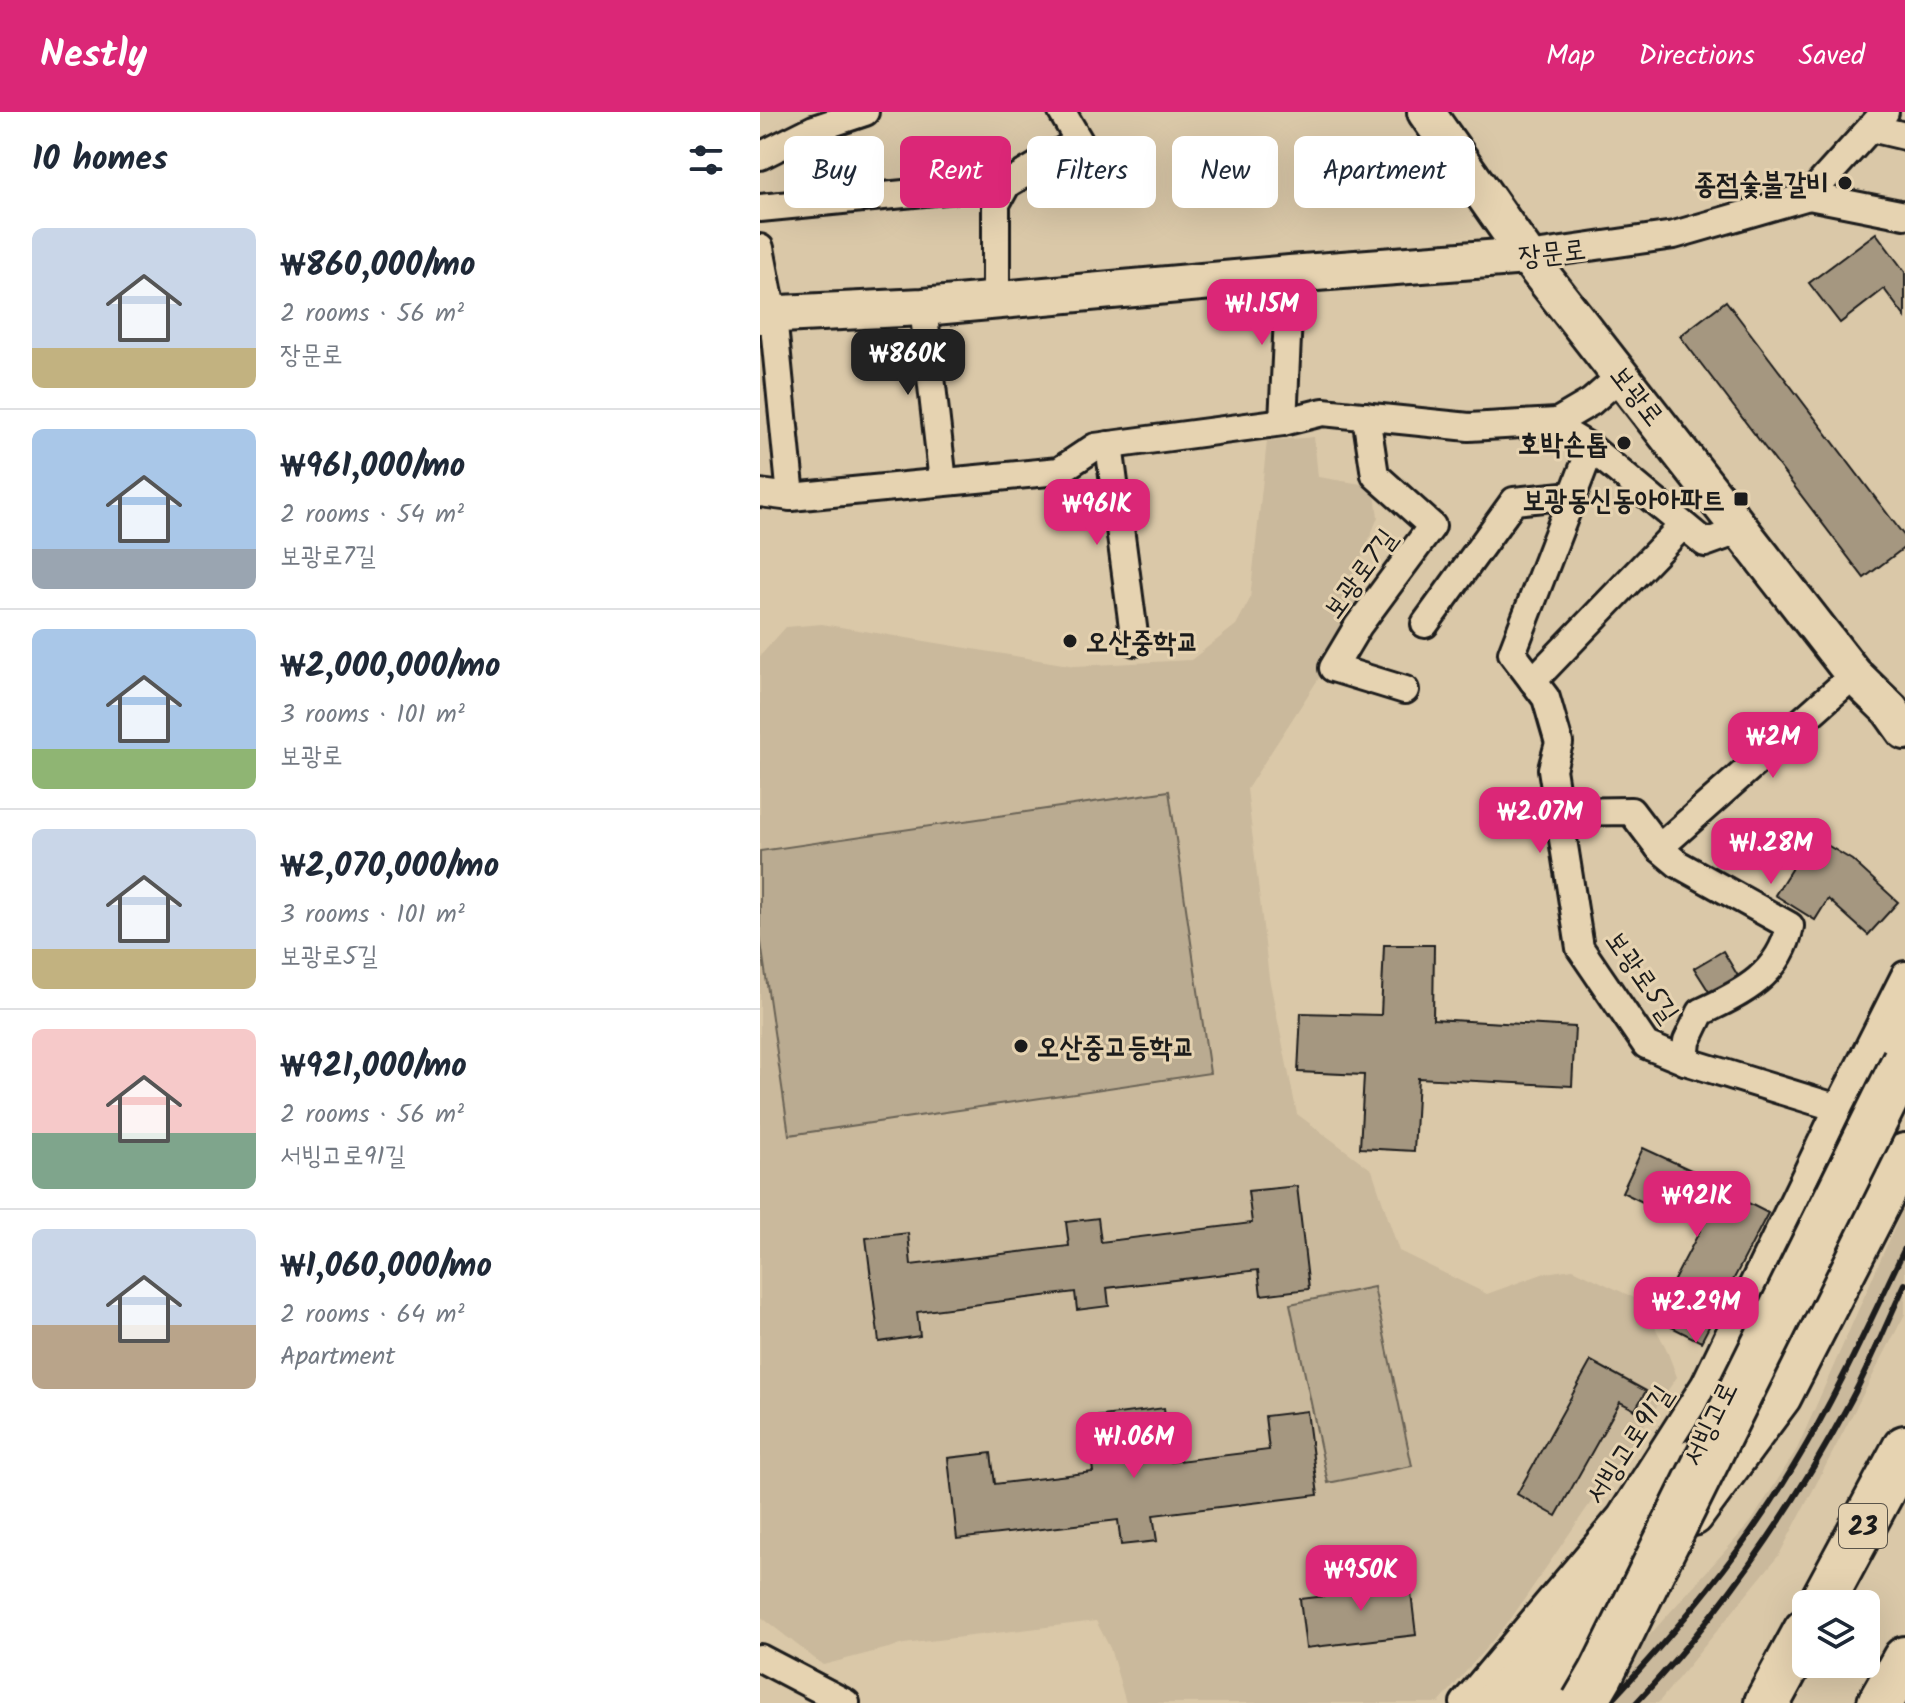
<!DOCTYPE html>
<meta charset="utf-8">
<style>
body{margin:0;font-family:Kalam,"Poor Story",sans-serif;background:#f2f2f3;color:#1f2937;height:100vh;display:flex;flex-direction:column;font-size:30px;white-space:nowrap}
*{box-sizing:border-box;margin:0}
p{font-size:26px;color:#747a83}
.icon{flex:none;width:44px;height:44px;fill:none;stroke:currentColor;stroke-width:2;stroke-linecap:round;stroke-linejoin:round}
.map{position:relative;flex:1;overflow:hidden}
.panel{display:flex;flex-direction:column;background:#fff;width:760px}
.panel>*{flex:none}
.top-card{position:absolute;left:24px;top:24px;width:760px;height:72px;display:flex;gap:16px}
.buttons{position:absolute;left:1032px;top:1478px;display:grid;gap:16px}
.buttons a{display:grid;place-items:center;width:88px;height:88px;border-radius:12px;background:#fff;box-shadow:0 8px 32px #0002;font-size:40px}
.price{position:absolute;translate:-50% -68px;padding:0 18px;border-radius:16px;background:#db2777;color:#fff;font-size:26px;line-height:52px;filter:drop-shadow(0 2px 4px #0008)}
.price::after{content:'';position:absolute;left:50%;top:48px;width:24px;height:18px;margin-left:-12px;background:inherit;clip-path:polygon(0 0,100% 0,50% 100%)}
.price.selected{background:#222;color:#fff}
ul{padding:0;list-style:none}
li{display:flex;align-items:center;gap:24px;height:200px;padding:0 32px}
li+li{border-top:2px solid #e0e1e3}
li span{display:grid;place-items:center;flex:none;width:224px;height:160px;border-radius:12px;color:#555}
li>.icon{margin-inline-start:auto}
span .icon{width:96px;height:96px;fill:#fffc;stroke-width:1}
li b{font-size:34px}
h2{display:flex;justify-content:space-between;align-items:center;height:96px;padding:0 32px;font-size:34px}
.tag{padding:0 28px;border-radius:12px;background:#fff;box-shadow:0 8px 32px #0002;font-size:28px;line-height:72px}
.tag.selected{background:#db2777;color:#fff}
header{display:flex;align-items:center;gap:48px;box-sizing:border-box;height:112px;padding:0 40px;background:#db2777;color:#fff}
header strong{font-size:38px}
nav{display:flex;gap:44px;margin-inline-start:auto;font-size:28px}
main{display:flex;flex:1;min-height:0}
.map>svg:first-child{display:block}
.built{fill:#cab99c}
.green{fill:#baab91;stroke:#6b6456;stroke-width:2}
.building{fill:#a59780;stroke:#1c1c1c;stroke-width:2}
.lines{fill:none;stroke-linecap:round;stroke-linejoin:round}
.street-casing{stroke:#1c1c1c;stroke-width:32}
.secondary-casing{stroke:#1c1c1c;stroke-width:42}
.primary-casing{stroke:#1c1c1c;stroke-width:46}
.highway-casing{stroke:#1c1c1c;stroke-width:50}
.street{stroke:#e6d3b1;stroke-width:26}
.secondary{stroke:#e6d3b1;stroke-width:36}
.primary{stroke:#e6d3b1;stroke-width:40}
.highway{stroke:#e6d3b1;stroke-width:44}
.rail{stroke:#1c1c1c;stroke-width:6}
.highway-bridge-casing{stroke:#1c1c1c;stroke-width:50;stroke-linecap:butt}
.highway-bridge{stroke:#e6d3b1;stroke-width:44}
.poi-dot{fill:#1c1c1c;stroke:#e6d3b1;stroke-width:3}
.labels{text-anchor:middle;stroke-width:6;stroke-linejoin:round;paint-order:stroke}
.shield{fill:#e6d3b1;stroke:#595349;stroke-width:2}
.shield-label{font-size:26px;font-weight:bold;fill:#1c1c1c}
.poi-label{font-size:28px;font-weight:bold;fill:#1c1c1c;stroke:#e6d3b1;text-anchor:end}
.street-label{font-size:28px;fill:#1c1c1c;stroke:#e6d3b1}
</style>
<header>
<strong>Nestly</strong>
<nav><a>Map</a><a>Directions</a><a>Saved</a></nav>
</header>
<main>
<section class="panel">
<h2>10 homes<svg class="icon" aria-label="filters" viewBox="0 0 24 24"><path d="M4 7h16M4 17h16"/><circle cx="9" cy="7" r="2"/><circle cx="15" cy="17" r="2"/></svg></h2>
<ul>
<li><span style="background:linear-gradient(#c9d6e8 75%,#c2b280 0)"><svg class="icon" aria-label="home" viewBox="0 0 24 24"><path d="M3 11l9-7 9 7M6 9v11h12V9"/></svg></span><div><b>₩860,000/mo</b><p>2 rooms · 56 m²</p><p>장문로</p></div></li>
<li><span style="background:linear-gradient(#a9c7e8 75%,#9aa5b1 0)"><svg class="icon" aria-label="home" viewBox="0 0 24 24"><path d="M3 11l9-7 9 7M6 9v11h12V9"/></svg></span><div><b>₩961,000/mo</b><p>2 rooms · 54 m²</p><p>보광로7길</p></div></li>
<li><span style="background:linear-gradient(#a9c7e8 75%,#8fb573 0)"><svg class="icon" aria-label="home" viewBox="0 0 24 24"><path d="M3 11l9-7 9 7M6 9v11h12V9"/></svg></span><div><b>₩2,000,000/mo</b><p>3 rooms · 101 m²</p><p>보광로</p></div></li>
<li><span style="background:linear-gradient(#c9d6e8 75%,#c2b280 0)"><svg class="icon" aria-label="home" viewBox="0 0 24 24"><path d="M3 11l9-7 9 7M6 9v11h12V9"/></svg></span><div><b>₩2,070,000/mo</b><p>3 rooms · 101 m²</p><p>보광로5길</p></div></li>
<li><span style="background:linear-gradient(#f6c9c9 65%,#7fa58c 0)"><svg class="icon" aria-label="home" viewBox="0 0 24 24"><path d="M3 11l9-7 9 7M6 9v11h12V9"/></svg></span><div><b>₩921,000/mo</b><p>2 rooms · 56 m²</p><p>서빙고로91길</p></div></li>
<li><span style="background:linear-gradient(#c9d6e8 60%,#b9a48a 0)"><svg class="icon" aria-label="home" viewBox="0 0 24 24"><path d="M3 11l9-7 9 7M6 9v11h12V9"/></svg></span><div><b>₩1,060,000/mo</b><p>2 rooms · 64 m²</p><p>Apartment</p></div></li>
</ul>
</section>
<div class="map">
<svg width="1145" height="1591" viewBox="0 0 1145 1591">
<rect width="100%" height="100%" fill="#dac8a8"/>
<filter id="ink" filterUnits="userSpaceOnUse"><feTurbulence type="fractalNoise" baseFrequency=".0125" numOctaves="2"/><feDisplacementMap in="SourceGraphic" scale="16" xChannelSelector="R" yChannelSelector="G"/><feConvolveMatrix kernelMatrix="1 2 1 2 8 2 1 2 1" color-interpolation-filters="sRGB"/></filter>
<g filter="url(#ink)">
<!-- built -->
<g class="built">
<polygon points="554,325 558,365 614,374 618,405 586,485 600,489 568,552 487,677 509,866 537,1002 612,1058 639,1139 727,1182 785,1161 813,1157 881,1189 906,1236 917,1265 750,1508 679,1591 366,1591 350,1536 336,1509 144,1532 63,1553 0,1504 0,544 26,515 62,512 315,554 431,548 476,513 490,487 507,329"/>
<polygon points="1145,1092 1145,1202 1019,1443 898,1591 824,1591 869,1546 991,1410 1037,1337"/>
</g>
<!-- green -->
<g class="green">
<polygon points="409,679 450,961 29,1023 0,824 0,739"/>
<polygon points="614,1175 652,1354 568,1371 530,1192"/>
</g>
<!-- building -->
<g class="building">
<polygon points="1116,121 1145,160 1145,205 1124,177 1080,211 1049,171"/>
<polygon points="966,189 1145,425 1145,435 1104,466 920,224"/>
<polygon points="1052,724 1092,748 1138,790 1108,823 1068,787 1055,808 1015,783"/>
<polygon points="624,833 674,833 673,907 815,915 812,974 658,966 654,1039 600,1036 604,963 538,960 541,901 621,903"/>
<polygon points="963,839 981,869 953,886 934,856"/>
<polygon points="883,1036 933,1059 931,1062 1008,1101 941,1230 894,1206 944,1111 915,1095 911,1104 862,1080"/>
<polygon points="537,1074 549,1177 501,1183 498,1158 347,1176 349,1194 317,1198 315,1180 157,1200 160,1224 119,1230 106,1126 148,1121 151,1153 309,1134 306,1110 338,1106 341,1130 492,1111 488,1079"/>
<polygon points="831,1249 886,1279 875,1298 860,1290 796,1404 757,1382"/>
<polygon points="404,1296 411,1350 509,1338 505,1304 547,1299 558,1383 393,1403 397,1429 361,1433 358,1408 197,1427 188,1346 231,1341 235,1372 333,1360 326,1306"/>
<polygon points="648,1456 656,1523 546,1536 540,1487 616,1478 614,1461"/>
</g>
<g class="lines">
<!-- street casing -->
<g class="street-casing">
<g id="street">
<polyline points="1111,16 1145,24"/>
<polyline points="0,44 54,17 105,0"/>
<polyline points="1049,84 1145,103"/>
<polyline points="0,96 247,72"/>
<polyline points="0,136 13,203 31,385"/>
<polyline points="767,144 914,123 1049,84 1125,0"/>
<polyline points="236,189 236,92 247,72 319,29 302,0"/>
<polyline points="163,195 183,370"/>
<polyline points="606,304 615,363 672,414 598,514 573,556 645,578"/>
<polyline points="523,310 530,162"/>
<polyline points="789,311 831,336 945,431 981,418"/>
<polyline points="349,333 375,530"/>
<polyline points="831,336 752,541 786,586 799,631 792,657 820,836 886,933 925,949 1078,996"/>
<polyline points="0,381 31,385 299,359 335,335 523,310 563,300 709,315 797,310 831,290 862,263"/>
<polyline points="665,512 754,389 813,383"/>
<polyline points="773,569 923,413"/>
<path d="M799,700L871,699L899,736L918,752L1030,814C1020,862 983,881 941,900L927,929L925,949"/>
<polyline points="899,736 1094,563"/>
<polyline points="0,1546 86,1591"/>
<polyline points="704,1591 861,1404 945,1272 1078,996 1145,863"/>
</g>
</g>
<!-- secondary casing -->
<g class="secondary-casing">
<g id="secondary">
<polyline points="666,0 767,144 1094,563 1130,598 1145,619"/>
<polyline points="0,203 163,195 530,162 767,144"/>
</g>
</g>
<!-- primary casing -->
<g class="primary-casing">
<g id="primary">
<polyline points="1110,976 1145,904"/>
<polyline points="933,1403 1021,1284 1145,1042"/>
<polyline points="733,1591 769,1555 861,1443 933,1348"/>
<polyline points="778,1591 848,1519 862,1500"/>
</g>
</g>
<!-- highway casing -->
<g class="highway-casing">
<g id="highway">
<polyline points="1061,1492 1145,1336"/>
<polyline points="1007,1591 1046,1519"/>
<polyline points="1120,1591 1145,1547"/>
</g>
</g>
<!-- street -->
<use href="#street" class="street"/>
<!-- secondary -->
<use href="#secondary" class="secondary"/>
<!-- primary -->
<use href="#primary" class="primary"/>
<!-- highway -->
<use href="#highway" class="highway"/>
<!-- rail -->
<g class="rail">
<path d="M849,1591C917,1518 984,1439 1035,1352C1077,1283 1110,1209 1145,1136"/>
<path d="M876,1591C961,1501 1033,1397 1091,1288C1111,1251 1127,1210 1145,1172"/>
</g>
<!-- highway-bridge casing -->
<g class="highway-bridge-casing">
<polyline id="highway-bridge" points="824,1591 841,1562 1145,948"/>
</g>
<!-- highway-bridge -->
<use href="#highway-bridge" class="highway-bridge"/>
</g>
</g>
<!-- markers -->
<g class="poi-dot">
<circle cx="1085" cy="71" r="8"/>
<circle cx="864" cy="331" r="8"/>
<rect x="973" y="379" width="16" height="16" rx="4"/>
<circle cx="310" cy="529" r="8"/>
<circle cx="261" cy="934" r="8"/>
</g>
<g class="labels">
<!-- shield labels -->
<rect class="shield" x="1079" y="1392" width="48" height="44" rx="6"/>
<g class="shield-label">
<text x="1103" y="1423">23</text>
</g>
<!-- poi labels -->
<g class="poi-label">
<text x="1069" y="81">종점숯불갈비</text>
<text x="848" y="341">호박손톱</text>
<text x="965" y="397">보광동신동아아파트</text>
<text x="326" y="539" text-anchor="start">오산중학교</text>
<text x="277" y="944" text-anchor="start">오산중고등학교</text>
</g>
<!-- street labels -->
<g class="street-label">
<text transform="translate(792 140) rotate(-7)" y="10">장문로</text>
<text transform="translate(878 283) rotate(52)" y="10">보광로</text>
<text transform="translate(599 461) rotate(-54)" y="10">보광로7길</text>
<text transform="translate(883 864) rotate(55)" y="10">보광로5길</text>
<text transform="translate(949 1311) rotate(-64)" y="10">서빙고로</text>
<text transform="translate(868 1332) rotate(-57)" y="10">서빙고로91길</text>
</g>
</g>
</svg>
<div class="buttons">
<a><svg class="icon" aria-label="layers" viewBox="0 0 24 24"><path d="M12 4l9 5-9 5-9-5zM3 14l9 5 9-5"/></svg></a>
</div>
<b class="price" style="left:502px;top:235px">₩1.15M</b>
<b class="price selected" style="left:148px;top:285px">₩860K</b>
<b class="price" style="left:337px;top:435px">₩961K</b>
<b class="price" style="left:1013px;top:668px">₩2M</b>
<b class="price" style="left:780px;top:743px">₩2.07M</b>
<b class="price" style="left:1011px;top:774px">₩1.28M</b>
<b class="price" style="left:937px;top:1127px">₩921K</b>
<b class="price" style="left:936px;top:1233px">₩2.29M</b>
<b class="price" style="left:374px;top:1368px">₩1.06M</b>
<b class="price" style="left:601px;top:1501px">₩950K</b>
<div class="top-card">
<a class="tag">Buy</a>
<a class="tag selected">Rent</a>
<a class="tag">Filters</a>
<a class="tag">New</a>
<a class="tag">Apartment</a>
</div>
</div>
</main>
